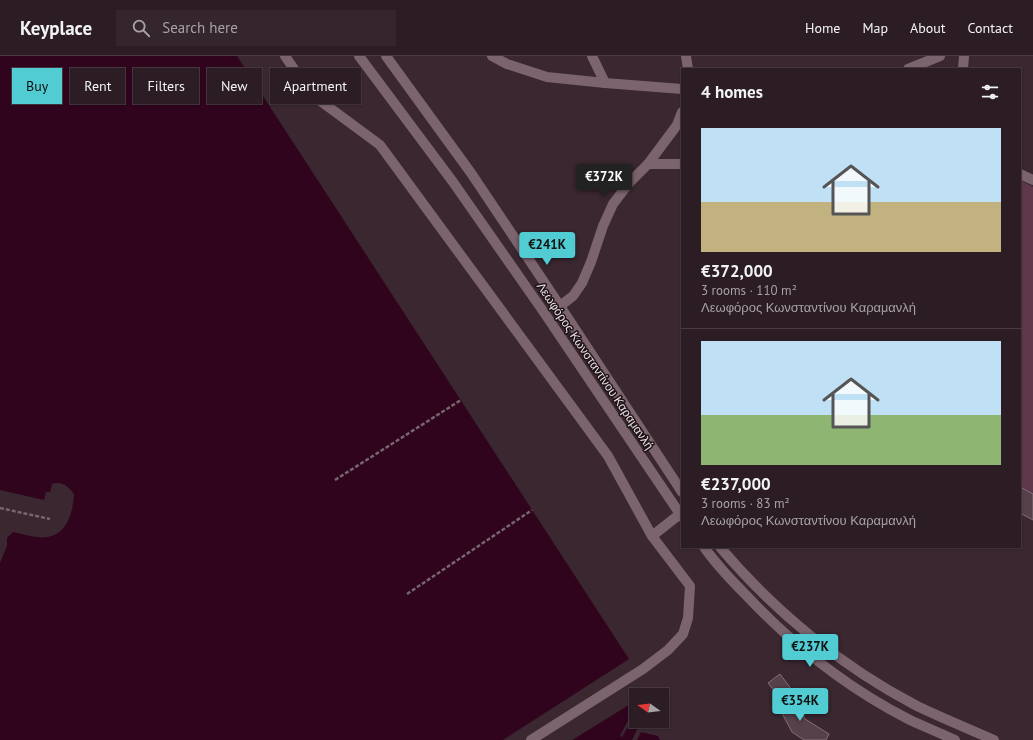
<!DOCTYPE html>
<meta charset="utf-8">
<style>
body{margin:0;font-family:"PT Sans",sans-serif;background:#34262c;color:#f1f3f6;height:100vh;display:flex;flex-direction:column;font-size:15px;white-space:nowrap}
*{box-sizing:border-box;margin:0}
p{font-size:13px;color:#a6a2a6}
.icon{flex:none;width:22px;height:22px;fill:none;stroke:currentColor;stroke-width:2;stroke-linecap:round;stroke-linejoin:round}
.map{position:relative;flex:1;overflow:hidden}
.sheet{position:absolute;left:681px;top:12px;width:340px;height:480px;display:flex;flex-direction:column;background:#2c1d24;border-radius:0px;box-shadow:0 1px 3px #0004,0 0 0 1px #483b41}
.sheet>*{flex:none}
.hud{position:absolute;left:12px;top:12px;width:380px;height:36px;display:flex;gap:8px}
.needle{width:26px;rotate:284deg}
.buttons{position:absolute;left:629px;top:632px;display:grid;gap:8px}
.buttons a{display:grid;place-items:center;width:40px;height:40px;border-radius:0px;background:#2c1d24;box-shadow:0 1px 3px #0004,0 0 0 1px #483b41;font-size:20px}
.price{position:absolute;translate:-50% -34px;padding:0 9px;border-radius:4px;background:#51ccd3;color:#111;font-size:13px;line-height:26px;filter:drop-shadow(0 1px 2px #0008)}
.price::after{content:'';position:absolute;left:50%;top:24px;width:12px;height:9px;margin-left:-6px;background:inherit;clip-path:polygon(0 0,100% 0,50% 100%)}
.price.on{background:#222;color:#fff}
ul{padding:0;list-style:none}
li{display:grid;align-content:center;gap:8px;height:212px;padding:0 20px}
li+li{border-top:1px solid #483b41}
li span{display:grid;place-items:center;height:124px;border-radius:0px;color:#555}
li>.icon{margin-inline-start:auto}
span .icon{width:72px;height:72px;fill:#fffc;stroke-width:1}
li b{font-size:17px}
h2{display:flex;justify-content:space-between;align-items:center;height:48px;padding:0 20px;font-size:17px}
.chip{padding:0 14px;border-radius:0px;background:#2c1d24;box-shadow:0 1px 3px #0004,0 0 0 1px #483b41;font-size:14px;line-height:36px}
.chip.on{background:#51ccd3;color:#111}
header{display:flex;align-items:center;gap:24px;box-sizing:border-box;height:56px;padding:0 20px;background:#2c1d24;border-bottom:1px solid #483b41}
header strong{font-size:19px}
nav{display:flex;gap:22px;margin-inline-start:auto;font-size:14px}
.search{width:280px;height:36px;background:#34262c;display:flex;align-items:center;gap:10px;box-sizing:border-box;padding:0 14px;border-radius:0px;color:#a6a2a6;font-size:15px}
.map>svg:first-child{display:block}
.green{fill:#60384b}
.water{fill:#30041d}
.pier{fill:#3a2730}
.building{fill:#56414a;stroke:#846d77}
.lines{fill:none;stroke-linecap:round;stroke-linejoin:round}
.path{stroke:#77666e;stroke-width:2.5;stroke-dasharray:4 2;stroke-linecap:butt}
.minor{stroke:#7c646e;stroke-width:10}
.labels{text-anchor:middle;stroke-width:3;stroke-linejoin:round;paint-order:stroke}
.street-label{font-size:12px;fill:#eee1e6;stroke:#1c1317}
</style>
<header>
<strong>Keyplace</strong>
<div class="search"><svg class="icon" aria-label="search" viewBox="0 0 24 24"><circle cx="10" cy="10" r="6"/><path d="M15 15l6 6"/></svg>Search here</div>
<nav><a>Home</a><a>Map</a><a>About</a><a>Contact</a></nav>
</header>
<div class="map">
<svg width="1033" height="684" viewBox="0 0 1033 684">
<rect width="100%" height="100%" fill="#3a2730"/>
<!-- green -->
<polygon class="green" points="1020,124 1033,131 1033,441 1020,435"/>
<!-- water -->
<g class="water">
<path d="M0,0H237L629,603L503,684H0V507L7,490V482L13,476C23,478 38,483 47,481C68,478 73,455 74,438C68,430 62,425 52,428L50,436H46L44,444L0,434Z"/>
<polygon points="635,645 636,649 620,680 622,681 636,656 636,665 641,665 632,684 572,684"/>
<polygon points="641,676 658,680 660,684 637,684"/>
</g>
<!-- pier -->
<polygon class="pier" points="634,644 635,645 572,684 570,684"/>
<!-- building -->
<g class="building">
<polygon points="1020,431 1033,438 1033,464 1020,457"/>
<polygon points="780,618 792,634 780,642 768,627"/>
<polygon points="794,640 805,663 829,678 826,684 804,684 792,676 777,648"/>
</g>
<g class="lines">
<!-- path -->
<g class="path">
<polyline points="335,424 461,344"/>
<polyline points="0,452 50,463"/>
<polyline points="407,538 532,454"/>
</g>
<!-- minor -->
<g class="minor">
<polyline points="285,0 311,38 380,89 608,400 652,480 690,530 688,562 683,578 668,594 643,613 531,684"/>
<polyline points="359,0 453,126 543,255 682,461"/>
<polyline points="386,0 471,117 560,250 682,436"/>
<polyline points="492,0 507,8 547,21 605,27 682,33"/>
<polyline points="592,0 605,27"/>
<polyline points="686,0 688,13"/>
<polyline points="908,13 940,0"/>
<polyline points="963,13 964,0"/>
<polyline points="648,108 682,108"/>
<polyline points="1020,118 1033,124"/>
<polyline points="560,250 573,240 582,227 591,206 603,170 613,148 629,127 648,108 677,69 682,56"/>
<polyline points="652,480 680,458"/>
<path d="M704,491C716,508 731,524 746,539C793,589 849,633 910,664C925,671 940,677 955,684"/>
<path d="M720,491C774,555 842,611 917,650C942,662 969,673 994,684"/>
</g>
</g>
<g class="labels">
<!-- street labels -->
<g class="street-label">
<text transform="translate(595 310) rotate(56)" y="4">Λεωφόρος Κωνσταντίνου Καραμανλή</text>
</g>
</g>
</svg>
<div class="buttons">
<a><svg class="needle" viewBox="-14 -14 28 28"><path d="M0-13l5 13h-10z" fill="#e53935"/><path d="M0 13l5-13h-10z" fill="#a6a2a6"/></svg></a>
</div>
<b class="price on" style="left:604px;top:142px">€372K</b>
<b class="price" style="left:547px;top:210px">€241K</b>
<b class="price" style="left:810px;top:612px">€237K</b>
<b class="price" style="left:800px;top:666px">€354K</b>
<div class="hud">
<a class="chip on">Buy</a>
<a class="chip">Rent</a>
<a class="chip">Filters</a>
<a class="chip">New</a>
<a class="chip">Apartment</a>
</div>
<section class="sheet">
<h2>4 homes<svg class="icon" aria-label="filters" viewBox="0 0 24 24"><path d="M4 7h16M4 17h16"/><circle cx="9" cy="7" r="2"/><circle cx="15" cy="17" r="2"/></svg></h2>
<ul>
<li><span style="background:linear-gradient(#bfe0f5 60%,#c2b280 0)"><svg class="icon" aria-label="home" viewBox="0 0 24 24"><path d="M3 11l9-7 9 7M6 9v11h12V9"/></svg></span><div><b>€372,000</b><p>3 rooms · 110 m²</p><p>Λεωφόρος Κωνσταντίνου Καραμανλή</p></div></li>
<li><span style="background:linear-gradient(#bfe0f5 60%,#8fb573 0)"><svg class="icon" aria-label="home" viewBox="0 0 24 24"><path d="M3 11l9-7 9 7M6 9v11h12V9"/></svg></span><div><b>€237,000</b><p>3 rooms · 83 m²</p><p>Λεωφόρος Κωνσταντίνου Καραμανλή</p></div></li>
</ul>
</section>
</div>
